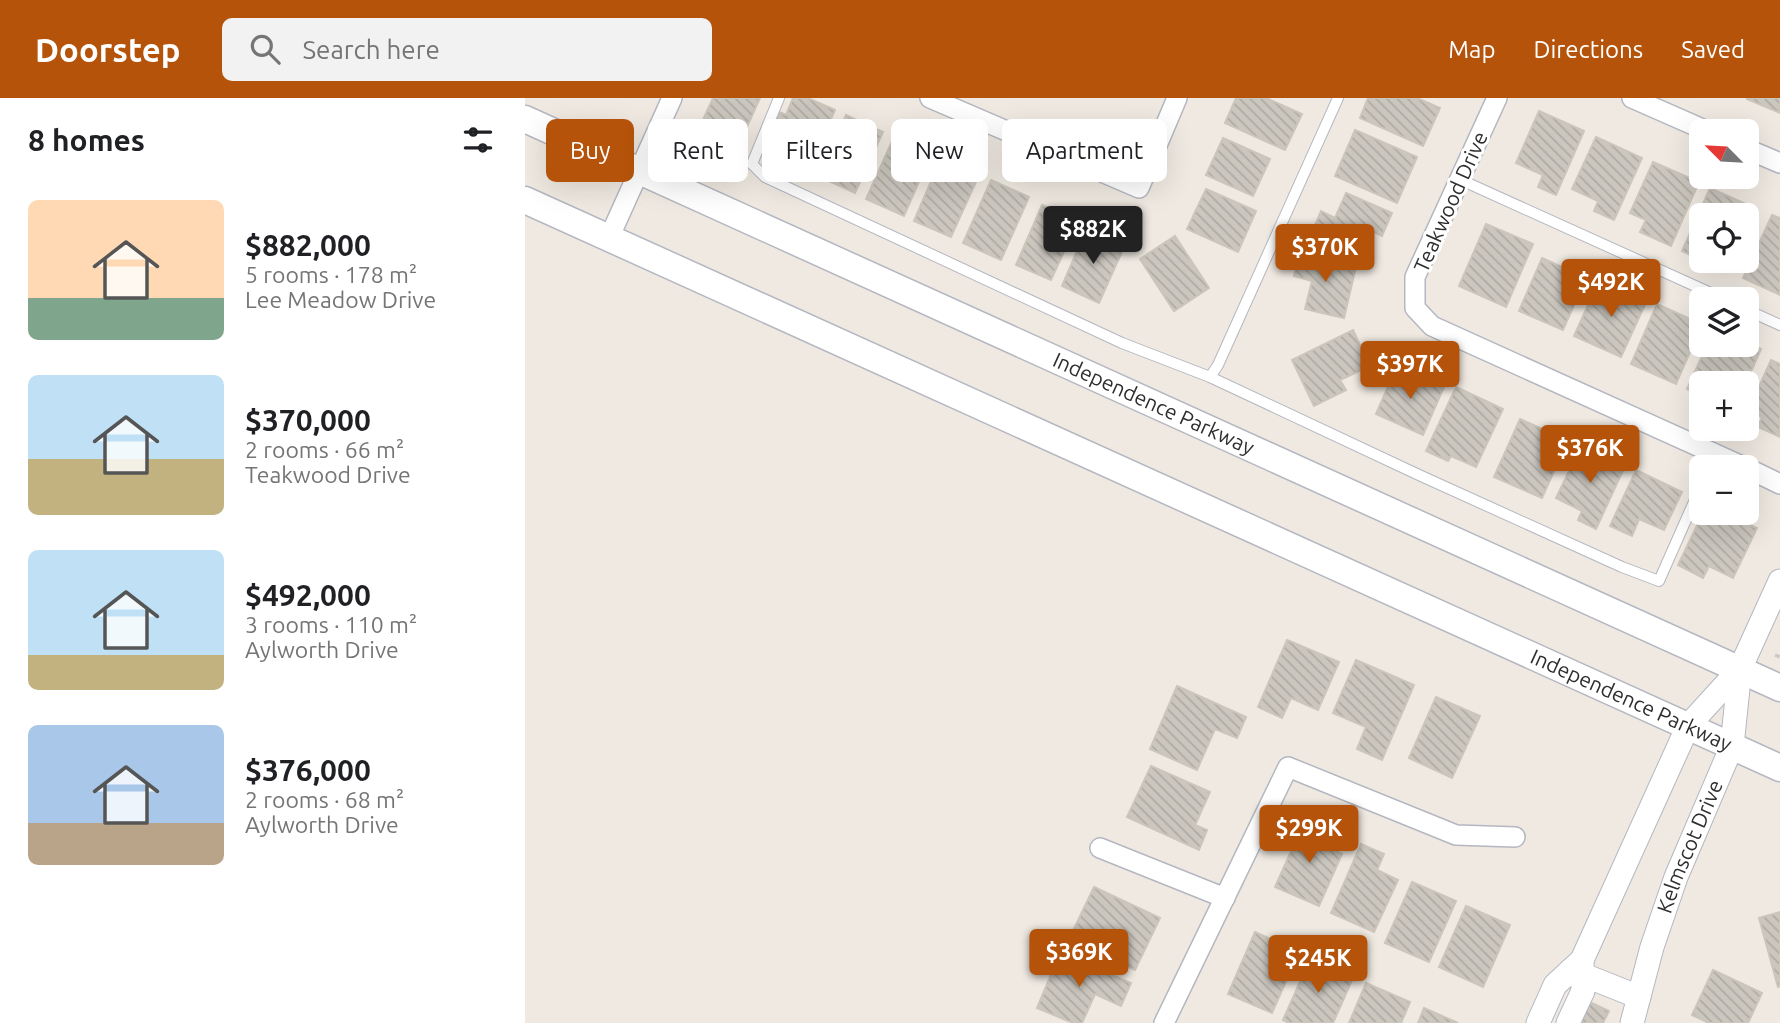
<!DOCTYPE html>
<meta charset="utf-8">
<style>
body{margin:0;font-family:Ubuntu,sans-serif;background:#f2f2f2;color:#202124;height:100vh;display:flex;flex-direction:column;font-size:26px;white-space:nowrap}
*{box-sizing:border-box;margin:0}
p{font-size:23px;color:#757577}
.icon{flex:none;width:38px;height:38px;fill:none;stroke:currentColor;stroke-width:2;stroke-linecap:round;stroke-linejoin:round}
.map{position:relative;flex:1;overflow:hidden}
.drawer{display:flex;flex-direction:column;background:#fff;width:525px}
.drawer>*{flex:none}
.banner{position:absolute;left:21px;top:21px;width:665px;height:63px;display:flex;gap:14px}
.needle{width:46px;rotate:294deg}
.controls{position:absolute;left:1164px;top:21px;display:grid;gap:14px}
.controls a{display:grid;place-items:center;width:70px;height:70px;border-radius:10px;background:#fff;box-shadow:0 7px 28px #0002;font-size:35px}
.price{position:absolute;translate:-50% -60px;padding:0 16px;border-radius:7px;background:#b45309;color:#fff;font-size:23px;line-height:46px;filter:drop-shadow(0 2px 4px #0008)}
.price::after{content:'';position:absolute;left:50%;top:42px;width:21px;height:16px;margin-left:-10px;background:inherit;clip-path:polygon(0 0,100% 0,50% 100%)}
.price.on{background:#222;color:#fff}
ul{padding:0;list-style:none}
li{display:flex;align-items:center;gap:21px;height:175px;padding:0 28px}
li span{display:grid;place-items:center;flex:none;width:196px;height:140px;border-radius:10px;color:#555}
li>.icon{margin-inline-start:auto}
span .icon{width:84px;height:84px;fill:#fffc;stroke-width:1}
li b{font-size:30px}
h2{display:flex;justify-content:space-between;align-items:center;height:84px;padding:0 28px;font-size:30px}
.pill{padding:0 24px;border-radius:10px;background:#fff;box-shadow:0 7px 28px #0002;font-size:24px;line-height:63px}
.pill.on{background:#b45309;color:#fff}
header{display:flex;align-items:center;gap:42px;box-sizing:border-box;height:98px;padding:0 35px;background:#b45309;color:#fff}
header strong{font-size:33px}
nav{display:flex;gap:38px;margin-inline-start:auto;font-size:24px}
.search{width:490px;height:63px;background:#f2f2f2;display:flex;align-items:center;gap:18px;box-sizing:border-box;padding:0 24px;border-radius:10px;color:#757577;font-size:26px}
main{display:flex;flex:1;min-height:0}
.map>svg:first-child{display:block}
.building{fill:url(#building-back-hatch);stroke:#cbc5ba;stroke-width:2}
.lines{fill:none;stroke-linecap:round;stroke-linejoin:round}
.service-casing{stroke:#b4b7c1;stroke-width:12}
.minor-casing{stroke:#b4b7c1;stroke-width:22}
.tertiary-casing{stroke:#b4b7c1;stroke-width:25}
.secondary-casing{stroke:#b4b7c1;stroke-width:29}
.path{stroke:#c9c9c9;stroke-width:3.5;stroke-dasharray:5 3.5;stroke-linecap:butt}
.service{stroke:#fff;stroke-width:10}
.minor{stroke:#fff;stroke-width:19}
.tertiary{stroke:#fff;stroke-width:23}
.secondary{stroke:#fff;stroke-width:26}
.labels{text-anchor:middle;stroke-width:6;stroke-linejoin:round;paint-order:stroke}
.street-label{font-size:21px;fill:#2e2e2e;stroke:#fff}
</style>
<header>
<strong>Doorstep</strong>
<div class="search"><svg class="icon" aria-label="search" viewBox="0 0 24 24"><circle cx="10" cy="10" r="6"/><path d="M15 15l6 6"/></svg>Search here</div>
<nav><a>Map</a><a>Directions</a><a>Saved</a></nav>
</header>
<main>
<section class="drawer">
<h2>8 homes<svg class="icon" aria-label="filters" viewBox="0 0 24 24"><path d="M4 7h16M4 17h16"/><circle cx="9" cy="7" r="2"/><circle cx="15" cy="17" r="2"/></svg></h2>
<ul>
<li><span style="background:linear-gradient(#ffd9b3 70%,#7fa58c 0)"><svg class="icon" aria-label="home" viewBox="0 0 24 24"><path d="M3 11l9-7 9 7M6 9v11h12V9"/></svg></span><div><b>$882,000</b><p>5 rooms · 178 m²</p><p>Lee Meadow Drive</p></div></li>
<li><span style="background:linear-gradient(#bfe0f5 60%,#c2b280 0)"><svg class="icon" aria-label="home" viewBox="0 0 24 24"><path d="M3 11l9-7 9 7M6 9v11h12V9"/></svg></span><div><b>$370,000</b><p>2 rooms · 66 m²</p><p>Teakwood Drive</p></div></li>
<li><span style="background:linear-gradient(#bfe0f5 75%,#c2b280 0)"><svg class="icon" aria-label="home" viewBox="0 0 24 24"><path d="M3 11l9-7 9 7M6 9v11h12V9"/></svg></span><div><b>$492,000</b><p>3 rooms · 110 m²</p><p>Aylworth Drive</p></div></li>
<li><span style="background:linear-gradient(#a9c7e8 70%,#b9a48a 0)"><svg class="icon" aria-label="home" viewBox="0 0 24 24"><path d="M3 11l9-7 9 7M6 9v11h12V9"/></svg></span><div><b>$376,000</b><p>2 rooms · 68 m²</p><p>Aylworth Drive</p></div></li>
</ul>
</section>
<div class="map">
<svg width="1255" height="925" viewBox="0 0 1255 925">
<defs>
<pattern id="building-back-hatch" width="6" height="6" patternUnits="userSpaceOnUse" patternTransform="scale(1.75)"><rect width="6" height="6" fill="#cbc7bf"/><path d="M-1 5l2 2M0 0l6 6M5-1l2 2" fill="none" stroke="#afaba4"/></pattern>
</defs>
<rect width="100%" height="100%" fill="#efe9e1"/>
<!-- building -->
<g class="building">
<polygon points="188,0 235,0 216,42 177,24"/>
<polygon points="268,0 283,0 310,12 286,65 242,45 249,30 245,28 252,13 261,17"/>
<polygon points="711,0 741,0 777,16 760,52 700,25"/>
<polygon points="843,0 892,0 915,10 898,48 835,20"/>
<polygon points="1255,0 1255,15 1222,1 1222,0"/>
<polygon points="1014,13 1059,33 1031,97 1013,89 1018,77 991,65"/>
<polygon points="321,17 358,34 330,95 293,78"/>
<polygon points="830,32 892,59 872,105 810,78"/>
<polygon points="369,39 406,56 379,118 341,101"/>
<polygon points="1071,39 1117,60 1089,122 1069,113 1073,103 1047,91"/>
<polygon points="698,40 745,61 728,98 681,77"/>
<polygon points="416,60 454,77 426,139 389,123"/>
<polygon points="1128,64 1174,84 1146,148 1115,134 1121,122 1105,115"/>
<polygon points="466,82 504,99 476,162 438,145"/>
<polygon points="1185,90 1223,107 1218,117 1176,117 1176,162 1157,153"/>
<polygon points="681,91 731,113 713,154 662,131"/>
<polygon points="821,95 867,115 857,138 847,133 837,157 787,134 796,113 810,120"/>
<polygon points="517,107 553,123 526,182 491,167"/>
<polygon points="1247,117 1255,120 1255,197 1218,180"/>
<polygon points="961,126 1008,146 981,209 934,188"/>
<polygon points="561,132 599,149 574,205 537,188"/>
<polygon points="650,138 684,190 649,213 615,161"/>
<polygon points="775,151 797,156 795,165 830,173 819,220 780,211 787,183 769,178"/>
<polygon points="1017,160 1041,171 1045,162 1065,171 1038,232 994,213"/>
<polygon points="1178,163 1207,163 1202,174"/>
<polygon points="1072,187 1093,196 1096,188 1123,200 1096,259 1049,238"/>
<polygon points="1132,206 1176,226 1176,229 1151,286 1106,266"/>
<polygon points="828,232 845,268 815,282 821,292 789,308 767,262"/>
<polygon points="1222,244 1236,251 1221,285 1176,285 1176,297 1162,291 1182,247 1222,247"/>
<polygon points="1246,262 1255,266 1255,339 1233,329 1237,319 1223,313"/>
<polygon points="872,268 919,289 898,337 851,316"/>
<polygon points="931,289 978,311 951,369 926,358 923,363 901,353"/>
<polygon points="995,321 1043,342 1017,400 969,379"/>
<polygon points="1056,348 1100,368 1071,431 1053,422 1057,413 1031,400"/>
<polygon points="1111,372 1157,394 1139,432 1114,421 1107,438 1085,428"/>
<polygon points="1178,415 1200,415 1232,430 1208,480 1184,468 1178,480 1153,467"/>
<polygon points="762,542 814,564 793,612 766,600 757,620 733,609"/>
<polygon points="831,562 889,587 857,662 832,651 841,629 808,615"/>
<polygon points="652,588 721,619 712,640 690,631 672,672 625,651"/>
<polygon points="911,599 955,618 927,680 884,660"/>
<polygon points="626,668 685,694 670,727 682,732 674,752 602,719"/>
<polygon points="781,720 804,730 797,746 817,756 794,808 750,789"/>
<polygon points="836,746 859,756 852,772 873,782 849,834 806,815"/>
<polygon points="887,784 931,803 904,864 860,845"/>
<polygon points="569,789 635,820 610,872 544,841"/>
<polygon points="941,808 985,827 958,889 914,869"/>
<polygon points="1255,814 1255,888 1253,889 1234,820"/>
<polygon points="730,834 774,854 747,915 703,896"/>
<polygon points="535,855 606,885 596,908 570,896 557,925 548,925 512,910"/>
<polygon points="785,861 828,880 808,925 764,925 758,922"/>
<polygon points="1188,872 1237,895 1223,925 1184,925 1167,917"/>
<polygon points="841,885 885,904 876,925 824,925"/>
<polygon points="1058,901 1084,913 1078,925 1049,925"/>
<polygon points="899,910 933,925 893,925"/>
</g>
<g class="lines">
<!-- service casing -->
<g class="service-casing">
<g id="service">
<polyline points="254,0 227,66 240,79 597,245 685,279"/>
<polyline points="813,0 693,267 685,279 894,377 1097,469 1134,483 1176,388"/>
<polyline points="936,82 1199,201"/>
<polyline points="1222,212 1255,227"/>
</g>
</g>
<!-- minor casing -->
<g class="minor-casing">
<g id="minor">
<polyline points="405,0 614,90 652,0"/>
<polyline points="972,0 890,179 890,210 907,228 1219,369"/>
<polyline points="1107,0 1182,33"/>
<polyline points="1222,51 1255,65"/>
<polyline points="84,140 147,0"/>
<polyline points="1222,370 1255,386"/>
<polyline points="575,750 700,800"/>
<polyline points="639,925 763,669 931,737 990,739"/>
</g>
</g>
<!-- tertiary casing -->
<g class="tertiary-casing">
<g id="tertiary">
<polyline points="1046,872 1114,899"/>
<polyline points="1013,925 1030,887 1057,862 1163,628 1215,571"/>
<polyline points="1043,925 1058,893 1057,865"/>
<path id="s1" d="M1107,925L1127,849L1151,779L1207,648L1215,571L1255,483"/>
</g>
</g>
<!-- secondary casing -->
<g class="secondary-casing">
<g id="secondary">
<path id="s2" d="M0,21L1255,590"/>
<path id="s3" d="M0,102L1255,670"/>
</g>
</g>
<!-- path -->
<polyline class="path" points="1250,557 1255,559"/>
<!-- service -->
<use href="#service" class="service"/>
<!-- minor -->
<use href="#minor" class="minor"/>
<!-- tertiary -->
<use href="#tertiary" class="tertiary"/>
<!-- secondary -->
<use href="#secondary" class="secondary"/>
</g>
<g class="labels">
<!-- street labels -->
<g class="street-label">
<text transform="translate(926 104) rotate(-66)" y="7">Teakwood Drive</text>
<text dy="7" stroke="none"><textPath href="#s2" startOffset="690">Independence Parkway</textPath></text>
<text dy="7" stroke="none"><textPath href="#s3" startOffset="1214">Independence Parkway</textPath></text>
<text dy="7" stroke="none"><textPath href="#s1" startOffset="186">Kelmscot Drive</textPath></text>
</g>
</g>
</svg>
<div class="controls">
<a><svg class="needle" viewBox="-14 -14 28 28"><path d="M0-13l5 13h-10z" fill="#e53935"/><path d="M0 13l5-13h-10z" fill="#757577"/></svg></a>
<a><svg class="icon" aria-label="locate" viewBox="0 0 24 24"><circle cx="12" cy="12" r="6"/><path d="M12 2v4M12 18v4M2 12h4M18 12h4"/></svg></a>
<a><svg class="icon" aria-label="layers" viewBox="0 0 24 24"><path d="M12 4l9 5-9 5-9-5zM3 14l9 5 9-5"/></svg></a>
<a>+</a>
<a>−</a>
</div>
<b class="price on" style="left:568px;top:168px">$882K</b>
<b class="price" style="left:800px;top:186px">$370K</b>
<b class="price" style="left:1086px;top:221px">$492K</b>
<b class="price" style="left:885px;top:303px">$397K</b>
<b class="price" style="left:1065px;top:387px">$376K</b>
<b class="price" style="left:784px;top:767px">$299K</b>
<b class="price" style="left:554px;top:891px">$369K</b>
<b class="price" style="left:793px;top:897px">$245K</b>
<div class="banner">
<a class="pill on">Buy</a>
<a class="pill">Rent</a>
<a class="pill">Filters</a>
<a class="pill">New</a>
<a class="pill">Apartment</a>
</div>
</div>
</main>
